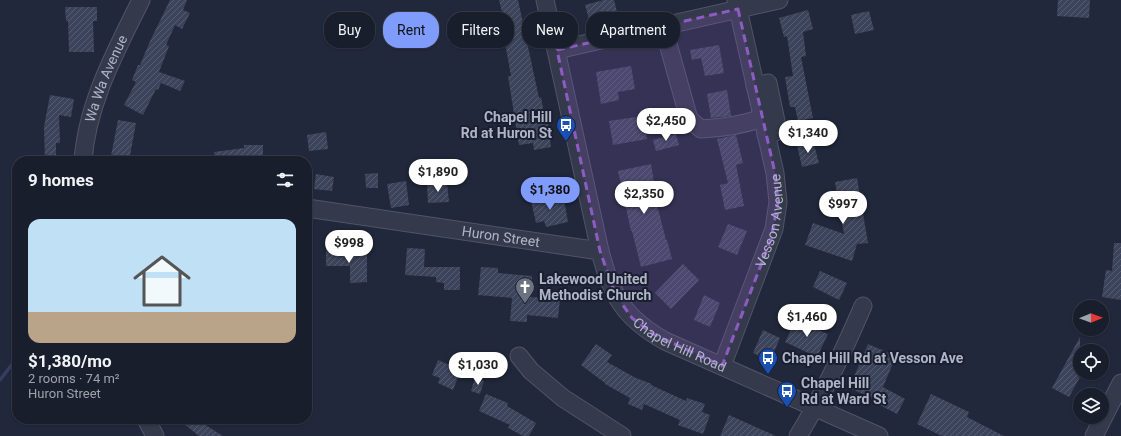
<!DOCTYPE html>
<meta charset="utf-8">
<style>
body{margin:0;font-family:Roboto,sans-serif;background:#222734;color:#f1f3f6;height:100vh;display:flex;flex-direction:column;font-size:15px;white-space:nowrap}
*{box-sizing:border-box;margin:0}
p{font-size:13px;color:#9fa2a9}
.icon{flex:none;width:22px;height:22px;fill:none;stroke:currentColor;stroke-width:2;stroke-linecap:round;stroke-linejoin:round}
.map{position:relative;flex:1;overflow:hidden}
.sheet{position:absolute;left:12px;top:156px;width:300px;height:268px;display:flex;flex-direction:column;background:#191e2c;border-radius:16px;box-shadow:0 1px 3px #0004,0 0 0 1px #373c48}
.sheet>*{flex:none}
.guide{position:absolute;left:324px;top:12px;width:380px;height:36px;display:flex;gap:8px}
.needle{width:26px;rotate:89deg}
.fabs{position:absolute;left:1073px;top:300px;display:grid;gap:8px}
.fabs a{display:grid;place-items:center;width:36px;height:36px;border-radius:50%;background:#191e2c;box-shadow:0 1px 3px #0004,0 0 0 1px #373c48;font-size:20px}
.price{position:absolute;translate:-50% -34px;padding:0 9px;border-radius:14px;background:#fff;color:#222;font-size:13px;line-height:26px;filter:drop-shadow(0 1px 2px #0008)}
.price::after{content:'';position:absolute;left:50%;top:24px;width:12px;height:9px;margin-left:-6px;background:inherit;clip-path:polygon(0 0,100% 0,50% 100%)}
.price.active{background:#7f9bfc;color:#111}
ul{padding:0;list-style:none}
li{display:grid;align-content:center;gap:8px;height:212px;padding:0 16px}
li+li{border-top:1px solid #373c48}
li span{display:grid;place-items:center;height:124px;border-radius:12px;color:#555}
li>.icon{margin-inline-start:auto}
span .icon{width:72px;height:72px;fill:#fffc;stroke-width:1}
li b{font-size:17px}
h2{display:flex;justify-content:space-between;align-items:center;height:48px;padding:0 16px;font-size:17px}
.chip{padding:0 14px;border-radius:16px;background:#191e2c;box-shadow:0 1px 3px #0004,0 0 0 1px #373c48;font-size:14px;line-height:36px}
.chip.active{background:#7f9bfc;color:#111}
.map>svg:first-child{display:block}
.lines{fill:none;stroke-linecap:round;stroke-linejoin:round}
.stream{stroke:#323e61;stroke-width:3.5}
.building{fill:url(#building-hatch)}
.minor-casing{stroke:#4f5566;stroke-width:19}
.minor{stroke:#343a4b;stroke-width:17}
.marked{fill:#8d5cc2;fill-opacity:0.2;stroke:#8d5cc2;stroke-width:3;stroke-dasharray:8 5;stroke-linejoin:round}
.labels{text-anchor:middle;stroke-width:4;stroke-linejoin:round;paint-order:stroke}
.street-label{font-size:14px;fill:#afb5c7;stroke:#1a1f30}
.poi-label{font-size:14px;font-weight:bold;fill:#afb5c7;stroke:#1a1f30;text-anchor:start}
</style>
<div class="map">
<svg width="1121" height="436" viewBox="0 0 1121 436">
<defs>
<pattern id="building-hatch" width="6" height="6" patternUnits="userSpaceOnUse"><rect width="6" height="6" fill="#3c445b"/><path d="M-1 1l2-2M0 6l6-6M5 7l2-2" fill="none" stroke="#565d71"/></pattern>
</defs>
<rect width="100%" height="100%" fill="#21283b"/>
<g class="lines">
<!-- stream -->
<polyline class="stream" points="0,380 17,358"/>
</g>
<!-- building -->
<g class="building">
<polygon points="170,0 187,0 183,10 190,13 182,29 175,25 166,45 169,46 159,72 185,81 180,91 161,83 158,90 156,89 143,115 124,105 136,82 132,80 138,65 140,65 151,39"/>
<polygon points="499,0 518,0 539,98 541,97 546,125 548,124 551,147 534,150 533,143 519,145 508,76 511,76 503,31 500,31 496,13 502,12"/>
<polygon points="604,0 614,0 618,16 590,23 585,5"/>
<polygon points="1058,0 1090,0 1089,18 1057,16"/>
<polygon points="65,7 97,7 97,21 93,21 94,52 69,52 68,21 66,21"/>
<polygon points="808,10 813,29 803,32 806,56 801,57 813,118 798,121 795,107 790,107 785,77 793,76 787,36 784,37 779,18"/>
<polygon points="869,11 874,30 855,34 851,15"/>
<polygon points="719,45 724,73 705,76 701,58 692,60 690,50"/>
<polygon points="631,66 635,89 618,92 619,100 601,104 596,72"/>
<polygon points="727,90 731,116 711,118 707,94"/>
<polygon points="50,95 74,99 71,117 59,115 60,143 56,143 56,161 45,161 44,127"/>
<polygon points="643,116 647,139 613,145 609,121"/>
<polygon points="118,120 136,123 129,161 110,161"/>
<polygon points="326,132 328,149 309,151 307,135"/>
<polygon points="676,134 679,145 656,151 653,140"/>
<polygon points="736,135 743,163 736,165 744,206 725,210 720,185 728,183 717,139"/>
<polygon points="813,141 819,163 802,167 797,145"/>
<polygon points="244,145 263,145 263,161 215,161 214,152 244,148"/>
<polygon points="651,164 655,189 653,189 666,240 667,240 672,259 641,267 632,231 631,231 618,171"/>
<polygon points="378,173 378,188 366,188 365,174"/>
<polygon points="316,174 334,177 332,191 314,189"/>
<polygon points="857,178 868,243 857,244 852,261 805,245 813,223 844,234 835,182"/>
<polygon points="406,181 409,205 391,208 387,184"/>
<polygon points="447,183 449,202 428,203 427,185"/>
<polygon points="563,194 568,222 546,227 544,221 536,223 531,201"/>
<polygon points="728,224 747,231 737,255 718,247"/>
<polygon points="1114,243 1121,243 1121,300 1102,297 1106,270 1112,271"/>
<polygon points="407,248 425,249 424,267 460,267 460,290 444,290 444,283 436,282 436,277 405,275"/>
<polygon points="326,249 340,249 340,255 367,254 367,282 350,283 350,266 326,266"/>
<polygon points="683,264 699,280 671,309 655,293"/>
<polygon points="481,267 498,268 498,273 532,276 530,297 560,299 558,318 527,315 527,322 510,321 512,298 478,295"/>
<polygon points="820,271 847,283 839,300 813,287"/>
<polygon points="704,295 720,303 710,327 694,320"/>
<polygon points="796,320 828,334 817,357 785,342"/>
<polygon points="763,330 780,338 770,361 753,353"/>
<polygon points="1080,337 1080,377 1069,397 1052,388"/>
<polygon points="596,344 612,355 607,362 636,378 652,384 651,385 686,401 687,398 705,404 702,412 710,415 703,434 678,425 680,420 644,404 642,410 628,404 630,398 605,384 605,383 581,365"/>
<polygon points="868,344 896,356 883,387 905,399 897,414 880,405 882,402 849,388"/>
<polygon points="438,360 461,370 453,390 438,383 440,378 432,375"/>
<polygon points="475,378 484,381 480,394 471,391"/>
<polygon points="486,394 508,403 507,406 536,423 529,436 523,436 508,428 510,425 479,411"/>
<polygon points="931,394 969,412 967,417 1004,436 942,436 917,424"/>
<polygon points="729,415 776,436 720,436"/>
<polygon points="178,419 199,419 207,426 223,436 199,436"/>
</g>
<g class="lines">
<!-- minor casing -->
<g class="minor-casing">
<g id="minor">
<path id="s1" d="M545,0L600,251C611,295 624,318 665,341L879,436"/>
<path d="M663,26L689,119L701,129C722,128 743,125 762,118"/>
<polyline points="557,50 779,0"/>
<polyline points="755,86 768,83 778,131 766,135"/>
<path id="s2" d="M83,161C87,103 116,51 141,0"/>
<path id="s3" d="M307,208L600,251"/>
<polyline points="519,356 531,371 563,398 622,436"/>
<path id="s4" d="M722,366L774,229L778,202L775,173L736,0"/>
<polyline points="146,419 155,436"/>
<path d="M798,436C824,394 844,350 863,306"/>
<polyline points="1094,436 1121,383"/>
</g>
</g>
<!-- minor -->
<use href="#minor" class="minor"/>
</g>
<!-- marked area -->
<path class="marked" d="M738,9L775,173L778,202L771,239L722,366L653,334L632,318L615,294L600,251L557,50Z"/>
<!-- icons -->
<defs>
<g id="bus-pin" transform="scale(1)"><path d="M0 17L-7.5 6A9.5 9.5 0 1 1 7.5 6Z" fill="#1a4fb4" stroke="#1a1f30"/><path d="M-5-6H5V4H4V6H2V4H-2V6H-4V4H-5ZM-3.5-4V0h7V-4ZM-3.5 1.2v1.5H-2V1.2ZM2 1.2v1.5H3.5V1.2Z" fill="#fff"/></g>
<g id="church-pin" transform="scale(1)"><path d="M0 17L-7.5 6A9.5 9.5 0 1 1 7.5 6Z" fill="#6b7280" stroke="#1a1f30"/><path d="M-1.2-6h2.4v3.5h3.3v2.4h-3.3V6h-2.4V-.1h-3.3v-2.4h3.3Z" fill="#fff"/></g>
</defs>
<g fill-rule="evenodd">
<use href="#bus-pin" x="566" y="125"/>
<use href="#church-pin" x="525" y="287"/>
<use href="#bus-pin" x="768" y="358"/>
<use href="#bus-pin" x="787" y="391"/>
</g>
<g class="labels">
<!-- street labels -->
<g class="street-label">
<text dy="5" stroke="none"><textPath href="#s2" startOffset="86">Wa Wa Avenue</textPath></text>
<text dy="5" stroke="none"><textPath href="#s4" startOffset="154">Vesson Avenue</textPath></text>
<text dy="5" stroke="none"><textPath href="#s3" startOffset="196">Huron Street</textPath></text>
<text dy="5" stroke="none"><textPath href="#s1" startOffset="387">Chapel Hill Road</textPath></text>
</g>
<!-- poi labels -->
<g class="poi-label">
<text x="552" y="122" text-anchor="end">Chapel Hill<tspan x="552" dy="16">Rd at Huron St</tspan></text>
<text x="539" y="284">Lakewood United<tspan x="539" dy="16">Methodist Church</tspan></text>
<text x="782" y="363">Chapel Hill Rd at Vesson Ave</text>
<text x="801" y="388">Chapel Hill<tspan x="801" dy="16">Rd at Ward St</tspan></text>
</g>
</g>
</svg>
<div class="fabs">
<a><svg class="needle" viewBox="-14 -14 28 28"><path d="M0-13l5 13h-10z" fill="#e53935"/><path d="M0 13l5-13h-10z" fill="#9fa2a9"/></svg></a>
<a><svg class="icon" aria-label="locate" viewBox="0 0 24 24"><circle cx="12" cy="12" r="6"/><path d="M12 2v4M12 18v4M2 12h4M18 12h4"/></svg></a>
<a><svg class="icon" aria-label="layers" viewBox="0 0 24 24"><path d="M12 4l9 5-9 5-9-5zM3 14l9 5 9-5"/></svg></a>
</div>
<b class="price" style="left:666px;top:142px">$2,450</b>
<b class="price" style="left:808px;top:154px">$1,340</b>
<b class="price" style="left:438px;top:193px">$1,890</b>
<b class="price active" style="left:550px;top:211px">$1,380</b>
<b class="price" style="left:644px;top:215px">$2,350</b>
<b class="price" style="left:843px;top:225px">$997</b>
<b class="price" style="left:349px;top:264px">$998</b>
<b class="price" style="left:807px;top:338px">$1,460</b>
<b class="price" style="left:478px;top:386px">$1,030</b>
<div class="guide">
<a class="chip">Buy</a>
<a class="chip active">Rent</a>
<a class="chip">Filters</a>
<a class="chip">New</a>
<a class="chip">Apartment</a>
</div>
<section class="sheet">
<h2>9 homes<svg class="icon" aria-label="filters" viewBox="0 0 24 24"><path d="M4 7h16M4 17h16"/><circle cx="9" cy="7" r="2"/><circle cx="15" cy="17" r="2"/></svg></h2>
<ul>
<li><span style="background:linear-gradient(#bfe0f5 75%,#b9a48a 0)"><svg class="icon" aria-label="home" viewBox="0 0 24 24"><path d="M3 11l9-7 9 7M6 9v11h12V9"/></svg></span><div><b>$1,380/mo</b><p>2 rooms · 74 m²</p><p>Huron Street</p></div></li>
</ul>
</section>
</div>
